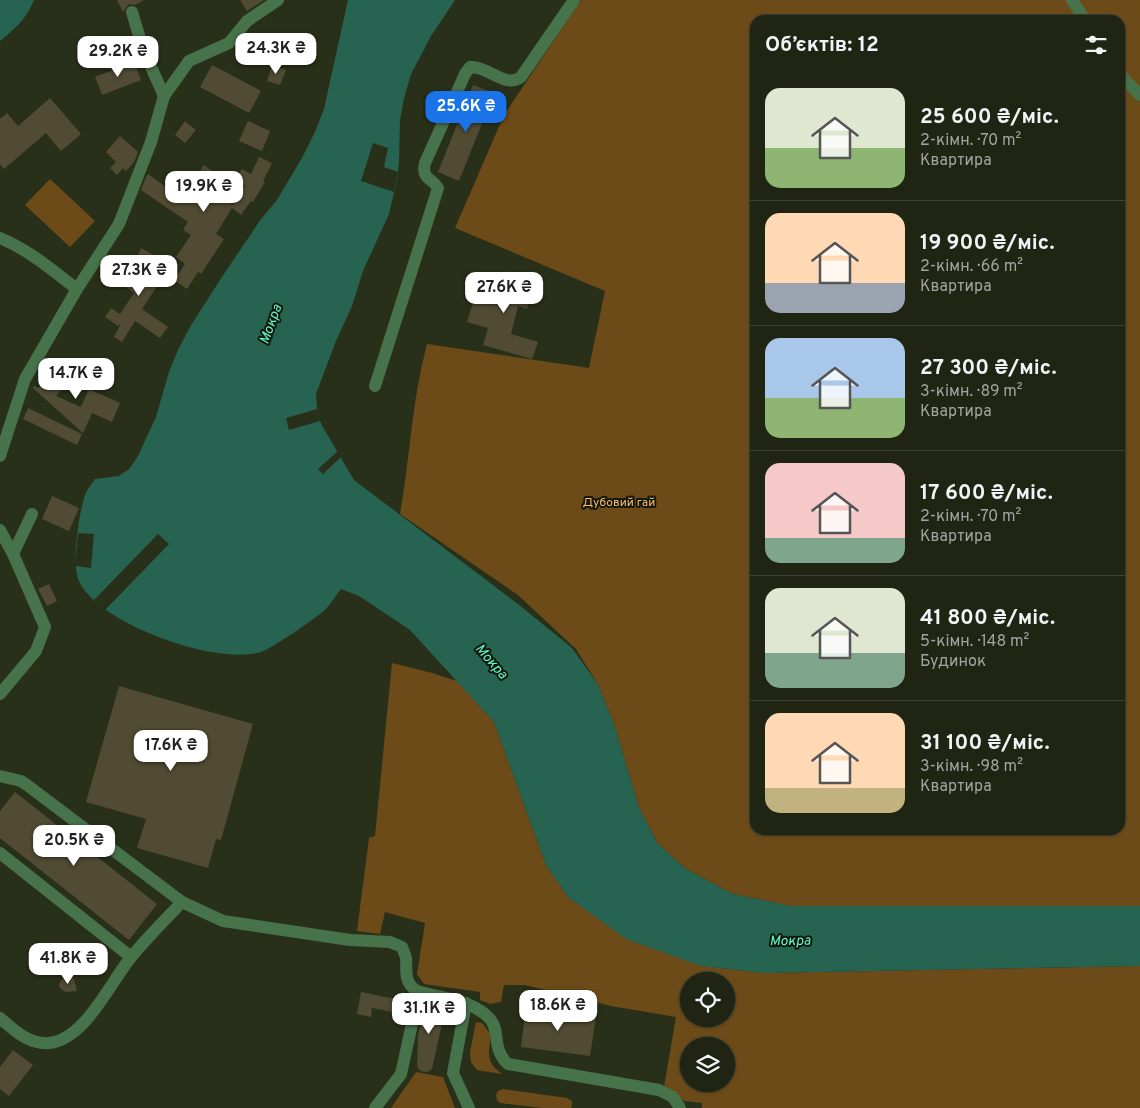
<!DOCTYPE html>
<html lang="uk">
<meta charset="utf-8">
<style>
body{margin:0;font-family:Overpass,sans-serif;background:#272c1c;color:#f1f3f6;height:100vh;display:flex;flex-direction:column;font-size:19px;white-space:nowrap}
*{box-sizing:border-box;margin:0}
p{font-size:16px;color:#a1a4a0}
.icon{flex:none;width:28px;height:28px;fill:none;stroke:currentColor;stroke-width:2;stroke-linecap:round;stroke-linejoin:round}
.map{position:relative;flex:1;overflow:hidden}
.drawer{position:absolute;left:750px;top:15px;width:375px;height:820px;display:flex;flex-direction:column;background:#1f2413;border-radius:15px;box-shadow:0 1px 4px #0004,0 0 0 1px #3c4133}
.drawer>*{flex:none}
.tools{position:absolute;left:680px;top:972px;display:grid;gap:10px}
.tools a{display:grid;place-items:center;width:55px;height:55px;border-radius:50%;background:#1f2413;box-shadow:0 1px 4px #0004,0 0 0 1px #3c4133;font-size:25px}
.price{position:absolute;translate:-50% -42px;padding:0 11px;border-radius:10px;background:#fff;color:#222;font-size:16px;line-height:32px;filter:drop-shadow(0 1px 2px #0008)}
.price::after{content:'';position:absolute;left:50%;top:30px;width:15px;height:11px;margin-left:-8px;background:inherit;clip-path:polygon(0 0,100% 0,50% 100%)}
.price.on{background:#1a73e8;color:#fff}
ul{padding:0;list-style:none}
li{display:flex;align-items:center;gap:15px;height:125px;padding:0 15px}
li+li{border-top:1px solid #3c4133}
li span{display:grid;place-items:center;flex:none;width:140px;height:100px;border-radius:15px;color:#555}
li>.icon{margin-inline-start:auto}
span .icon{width:60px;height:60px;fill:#fffc;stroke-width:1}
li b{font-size:21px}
h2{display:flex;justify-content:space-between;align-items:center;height:60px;padding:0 15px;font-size:21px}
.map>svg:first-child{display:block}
.green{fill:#6c4b19;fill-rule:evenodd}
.water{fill:#266351}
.pier{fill:#293019}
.building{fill:#504b32}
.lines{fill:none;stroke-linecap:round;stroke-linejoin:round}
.minor{stroke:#47734b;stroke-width:12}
.labels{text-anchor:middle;stroke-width:4;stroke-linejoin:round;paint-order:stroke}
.park-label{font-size:12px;fill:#f5bc6b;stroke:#13170d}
.water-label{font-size:14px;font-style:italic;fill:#60fdcf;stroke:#13170d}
</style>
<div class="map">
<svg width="1140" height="1108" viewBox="0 0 1140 1108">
<rect width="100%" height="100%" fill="#293019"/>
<!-- green -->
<g class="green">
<path d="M581,0H1140V906H790L733,894L686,869L658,844L639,808L614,724L597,683L576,649L518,595L400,514C410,458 412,399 427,344L589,368L605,291L455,228L504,115ZM755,20H1120V830H755Z"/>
<polygon points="50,179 95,221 70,247 25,205"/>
<path d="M392,663L432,673L457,681L494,722L546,865L568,897L627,939L702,966L765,973L1140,966V1108H702V1103L684,1101L664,1087L676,1017L611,1006L525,985H504L501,1002L490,1004L480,1000V992L424,984L417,974L425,923L385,912L380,934L357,931L369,838L375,836ZM689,981H726V1019H689ZM689,1046H726V1084H689Z"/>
<path d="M476,1022L482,1023L491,1035C489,1053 485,1062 502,1074L477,1070L471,1062L470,1052Z"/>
<polygon points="416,1072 443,1077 455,1108 391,1108"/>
<polygon points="503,1089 567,1098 572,1101 572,1105 571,1108 543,1108 500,1103 497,1100 496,1095 498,1091"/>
</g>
<!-- water -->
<g class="water">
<path d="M0,0H34C26,19 16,28 0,41Z"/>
<path d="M348,0H455L431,36L411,74L404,98L400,120L399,162L397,180L389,214L363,271L352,306L336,341L316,394L317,409L320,421L324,429L354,480L518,604L572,648L597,683L614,724L639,808L658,844L686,869L733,894L790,906H1140V966L765,973L701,966L626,939L568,897L546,865L494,722L410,630L359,596L341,589C336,595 331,604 325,610C316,618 271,649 261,652C218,666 98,624 79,581C71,564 79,513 85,495C87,489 92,484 95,479L119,476L129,469L138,456L156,417L169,372L178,350L190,327L220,280L261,219L277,200L303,156L315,132L324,109Z"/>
</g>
<!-- pier -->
<g class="pier">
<polygon points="373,143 388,148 384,167 398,172 394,192 361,181"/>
<polygon points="317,409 320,421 289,430 286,418"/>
<polygon points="338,451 341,457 323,474 318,469"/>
<polygon points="78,533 94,534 91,568 75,566"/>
<polygon points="158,534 169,544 105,610 94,600"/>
</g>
<!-- building -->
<g class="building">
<polygon points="117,0 144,0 135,5 129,4 123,12"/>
<polygon points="240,0 264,0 247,11"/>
<polygon points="134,62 141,80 102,95 95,77"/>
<polygon points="212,65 261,91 249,113 200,87"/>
<polygon points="272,65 286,70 280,85 267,81"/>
<polygon points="473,85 494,93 459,181 438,172"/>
<polygon points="50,98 81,134 61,151 46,133 4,169 0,164 0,119 7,113 18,126"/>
<polygon points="185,121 196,130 185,143 175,135"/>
<polygon points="248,121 270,131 262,151 239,141"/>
<polygon points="120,136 138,152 134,162 126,171 123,168 117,175 110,168 116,162 106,152"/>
<polygon points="259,157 272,163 263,181 265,182 253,202 251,201 241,215 232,208 216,234 224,239 201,274 198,272 187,289 174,280 185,264 176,257 191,235 183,230 188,222 141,190 146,177 148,174 173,192 186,172 195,179 204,165 215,173 206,186 233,205 245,186 235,180 242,169 251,174"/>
<polygon points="141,248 163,260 153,279 159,283 142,309 168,327 160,338 135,321 122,342 114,337 121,323 118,326 105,317 111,308 120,314 134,293 120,283 136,260"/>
<polygon points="508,271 536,281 527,309 518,306 511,334 538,342 532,359 483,345 488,328 467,322 479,282 502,289"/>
<polygon points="60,363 74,375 56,396 81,407 89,389 120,403 112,422 92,413 83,433 33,388 34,386 38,388"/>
<polygon points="28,408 82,434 77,445 23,419"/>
<polygon points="52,496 79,508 69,531 42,519"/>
<polygon points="49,584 57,601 47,606 38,589"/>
<polygon points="119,686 253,724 221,840 216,839 208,868 137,848 146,819 86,802"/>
<polygon points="15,792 157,904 129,940 0,838 0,811"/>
<polygon points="68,976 74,979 77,991 65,992 60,988 59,985 62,979"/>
<polygon points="361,992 396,999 396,1002 399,1003 398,1013 372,1008 371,1017 357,1014"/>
<polygon points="425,1002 444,1006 445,1010 432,1069 427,1072 421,1071 417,1067 418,1036"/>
<polygon points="526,1008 596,1017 590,1056 521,1047"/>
<polygon points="13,1050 33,1065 9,1096 0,1089 0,1067"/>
</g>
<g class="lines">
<!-- minor -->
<g class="minor">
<polyline points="1072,0 1085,20"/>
<polyline points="1120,73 1126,81 1140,95"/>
<polyline points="164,96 189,61 229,43 247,21 278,0"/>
<path d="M0,238C29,250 52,270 77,289"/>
<path d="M375,386L438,188C432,177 421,180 425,163L465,74L470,67C489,66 505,89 521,77L574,0"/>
<polyline points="0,456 25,379 77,289 119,224 151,142 164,96 143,49 132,12"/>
<polyline points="0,530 13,554 45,627 36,651 0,694"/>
<polyline points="13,554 32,514"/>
<path d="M0,776L21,781L27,785L182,902L223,921L350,940L390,942L402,947C403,950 405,954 406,958C407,967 404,979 412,987C416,992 424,993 429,994C449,999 475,1002 490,1019C501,1032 491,1048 508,1064L659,1090L673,1097L680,1108"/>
<polyline points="0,853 131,957"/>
<polyline points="466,1003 453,1073 469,1108"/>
<path d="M0,1018C14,1030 29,1045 49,1043C86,1039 110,982 132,956C148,937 165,920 182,902"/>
<polyline points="375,1108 401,1074 419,992"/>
</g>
</g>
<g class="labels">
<!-- park labels -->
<g class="park-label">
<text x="619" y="506">Дубовий гай</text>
</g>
<!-- water labels -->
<g class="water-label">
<text transform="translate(270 324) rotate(-70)" y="5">Мокра</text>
<text transform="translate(492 661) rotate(49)" y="5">Мокра</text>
<text transform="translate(790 940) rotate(-1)" y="5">Мокра</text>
</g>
</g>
</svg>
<div class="tools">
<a><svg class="icon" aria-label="locate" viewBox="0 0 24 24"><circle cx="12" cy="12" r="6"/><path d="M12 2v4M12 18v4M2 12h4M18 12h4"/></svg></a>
<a><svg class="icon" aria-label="layers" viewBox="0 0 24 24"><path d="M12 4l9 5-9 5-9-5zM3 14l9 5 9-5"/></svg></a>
</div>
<b class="price" style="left:276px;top:75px">24.3K ₴</b>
<b class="price" style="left:118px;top:78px">29.2K ₴</b>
<b class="price on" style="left:466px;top:133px">25.6K ₴</b>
<b class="price" style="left:204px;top:213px">19.9K ₴</b>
<b class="price" style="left:139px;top:297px">27.3K ₴</b>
<b class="price" style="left:504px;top:314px">27.6K ₴</b>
<b class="price" style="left:76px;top:400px">14.7K ₴</b>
<b class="price" style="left:171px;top:772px">17.6K ₴</b>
<b class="price" style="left:74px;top:867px">20.5K ₴</b>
<b class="price" style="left:68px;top:985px">41.8K ₴</b>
<b class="price" style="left:558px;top:1032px">18.6K ₴</b>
<b class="price" style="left:429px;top:1035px">31.1K ₴</b>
<section class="drawer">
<h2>Об’єктів: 12<svg class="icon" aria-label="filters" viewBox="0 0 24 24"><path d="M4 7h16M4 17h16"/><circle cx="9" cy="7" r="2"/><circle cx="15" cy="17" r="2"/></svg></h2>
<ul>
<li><span style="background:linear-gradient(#dfe7d0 60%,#8fb573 0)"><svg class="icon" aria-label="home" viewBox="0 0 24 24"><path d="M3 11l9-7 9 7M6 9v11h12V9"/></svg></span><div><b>25 600 ₴/міс.</b><p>2-кімн. · 70 m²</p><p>Квартира</p></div></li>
<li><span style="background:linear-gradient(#ffd9b3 70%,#9aa5b1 0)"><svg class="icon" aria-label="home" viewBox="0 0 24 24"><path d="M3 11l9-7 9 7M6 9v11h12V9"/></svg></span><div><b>19 900 ₴/міс.</b><p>2-кімн. · 66 m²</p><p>Квартира</p></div></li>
<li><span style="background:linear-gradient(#a9c7e8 60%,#8fb573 0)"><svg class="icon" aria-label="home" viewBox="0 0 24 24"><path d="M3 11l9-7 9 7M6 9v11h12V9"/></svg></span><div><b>27 300 ₴/міс.</b><p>3-кімн. · 89 m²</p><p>Квартира</p></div></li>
<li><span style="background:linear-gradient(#f6c9c9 75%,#7fa58c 0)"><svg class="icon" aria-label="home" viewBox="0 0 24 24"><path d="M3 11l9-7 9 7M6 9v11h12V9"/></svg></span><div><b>17 600 ₴/міс.</b><p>2-кімн. · 70 m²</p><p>Квартира</p></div></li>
<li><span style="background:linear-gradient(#dfe7d0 65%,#7fa58c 0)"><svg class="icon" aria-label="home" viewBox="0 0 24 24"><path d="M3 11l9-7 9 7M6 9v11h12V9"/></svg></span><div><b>41 800 ₴/міс.</b><p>5-кімн. · 148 m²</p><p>Будинок</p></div></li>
<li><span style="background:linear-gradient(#ffd9b3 75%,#c2b280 0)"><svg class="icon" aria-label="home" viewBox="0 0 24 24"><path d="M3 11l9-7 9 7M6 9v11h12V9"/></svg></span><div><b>31 100 ₴/міс.</b><p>3-кімн. · 98 m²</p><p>Квартира</p></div></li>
</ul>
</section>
</div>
